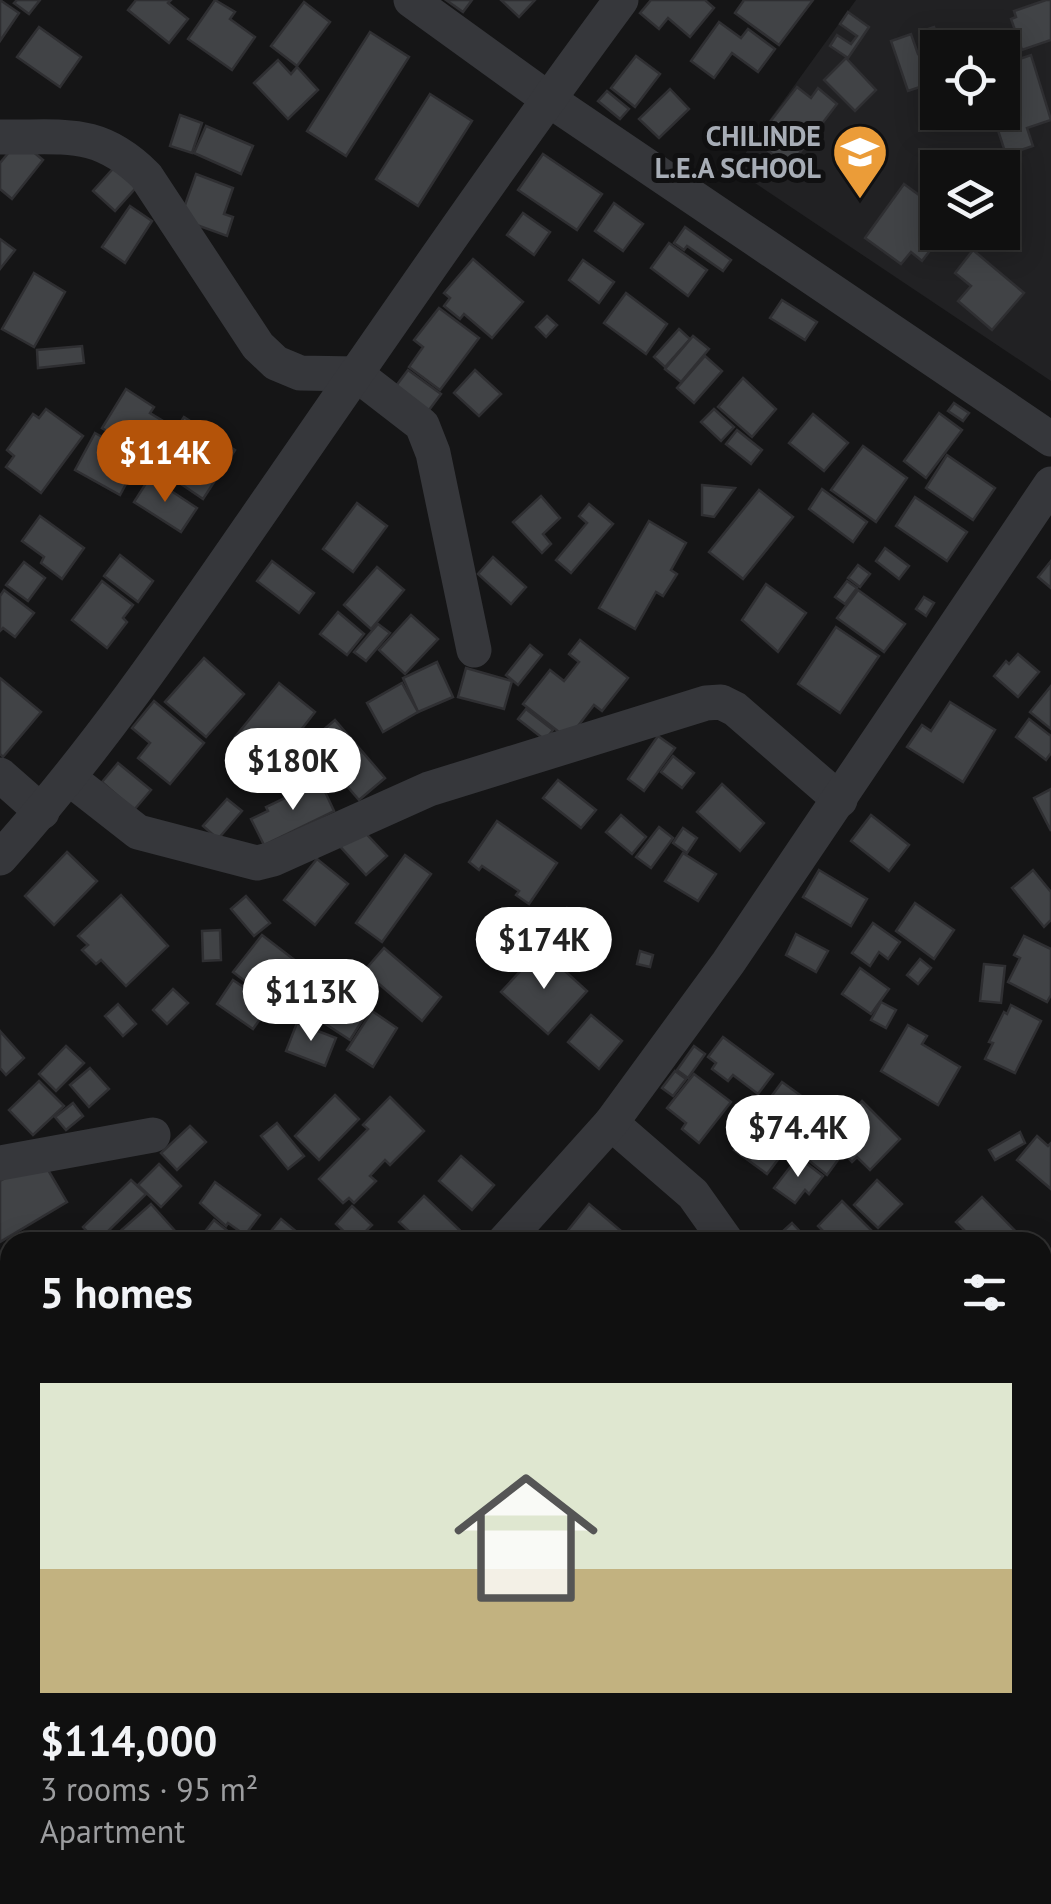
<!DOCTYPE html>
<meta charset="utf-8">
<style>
body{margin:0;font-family:"PT Sans",sans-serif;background:#191919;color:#f1f3f6;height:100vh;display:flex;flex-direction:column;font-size:38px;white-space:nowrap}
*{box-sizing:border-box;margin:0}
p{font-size:32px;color:#9c9d9f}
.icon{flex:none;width:55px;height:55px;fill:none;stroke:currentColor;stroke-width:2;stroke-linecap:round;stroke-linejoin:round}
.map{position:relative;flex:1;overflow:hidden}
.details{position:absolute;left:0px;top:1232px;width:1052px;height:672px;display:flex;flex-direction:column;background:#101010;border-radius:30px 30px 0 0;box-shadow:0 5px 25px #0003,0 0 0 2px #303030}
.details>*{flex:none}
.controls{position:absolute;left:920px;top:30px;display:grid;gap:20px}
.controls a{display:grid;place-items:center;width:100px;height:100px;border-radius:0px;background:#101010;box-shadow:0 5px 25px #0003,0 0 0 2px #303030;font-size:50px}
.price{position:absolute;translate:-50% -85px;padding:0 22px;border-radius:35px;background:#fff;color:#222;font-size:32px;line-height:65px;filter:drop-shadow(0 2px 5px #0008)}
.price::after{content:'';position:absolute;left:50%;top:60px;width:30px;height:22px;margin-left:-15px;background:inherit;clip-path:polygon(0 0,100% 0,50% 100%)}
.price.selected{background:#b45309;color:#fff}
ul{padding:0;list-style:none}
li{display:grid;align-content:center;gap:20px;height:530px;padding:0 40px}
li span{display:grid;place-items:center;height:310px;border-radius:0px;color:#555}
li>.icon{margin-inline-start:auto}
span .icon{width:180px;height:180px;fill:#fffc;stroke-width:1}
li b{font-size:42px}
h2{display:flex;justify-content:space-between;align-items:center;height:120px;padding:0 40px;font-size:42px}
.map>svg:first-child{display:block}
.built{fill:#212123;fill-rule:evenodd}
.building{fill:#414346;stroke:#2f2f32;stroke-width:2.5}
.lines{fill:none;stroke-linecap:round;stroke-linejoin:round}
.street{stroke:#36373b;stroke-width:35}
.labels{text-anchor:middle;stroke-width:10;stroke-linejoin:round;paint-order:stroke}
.poi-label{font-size:28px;font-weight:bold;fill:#a7adb6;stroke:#101011;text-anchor:end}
</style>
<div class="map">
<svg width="1051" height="1904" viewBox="0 0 1051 1904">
<rect width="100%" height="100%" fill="#151516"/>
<!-- built -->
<path class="built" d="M856,0H1051V381L734,169ZM938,48H1002V112H938ZM938,168H1002V232H938Z"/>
<!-- building -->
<g class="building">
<polygon points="0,0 19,13 0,41"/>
<polygon points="17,0 40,0 29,14 14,3"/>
<polygon points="136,0 171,0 168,3 188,19 169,43 128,10"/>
<polygon points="215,0 235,12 230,19 255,37 232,70 188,39"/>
<polygon points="446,0 472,0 463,12"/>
<polygon points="501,0 535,0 519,17"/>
<polygon points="651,0 705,0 714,8 690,37 668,18 659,29 640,13"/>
<polygon points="744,0 813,0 779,45 735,13"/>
<polygon points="1046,0 1051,0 1051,40 1022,50 1011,19 1016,17 1014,11"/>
<polygon points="304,2 330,22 297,66 271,46"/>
<polygon points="848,12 869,27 848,58 830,46 837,35 851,44 857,36 840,24"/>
<polygon points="719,22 741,38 748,29 775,49 758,72 732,53 714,78 691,61"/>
<polygon points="39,27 81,57 60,87 17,57"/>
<polygon points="934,27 941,48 938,48 938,81 908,91 891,41 911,34 918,54 928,51 922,31"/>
<polygon points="370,32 409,57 346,156 307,131"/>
<polygon points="1031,55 1051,120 1027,128 1033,146 1006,155 992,112 1002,112 1002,65"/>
<polygon points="636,56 660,74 635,107 611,88"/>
<polygon points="846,58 876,90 855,111 824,80"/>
<polygon points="278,60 291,74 297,67 318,90 288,119 254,83"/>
<polygon points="797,87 811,98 818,88 837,104 789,167 767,150 775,140 763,131"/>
<polygon points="670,89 689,109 659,138 639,119"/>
<polygon points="607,91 629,109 620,119 598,101"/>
<polygon points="430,94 472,121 418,206 376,179"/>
<polygon points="180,115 202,123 192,153 170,146"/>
<polygon points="206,126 253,146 241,174 194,153"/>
<polygon points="19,140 43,160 12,199 0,189 0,163"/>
<polygon points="543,154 602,194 577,230 518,190"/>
<polygon points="119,162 141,182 115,211 93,191"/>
<polygon points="196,174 233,188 224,214 233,217 227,236 180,219"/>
<polygon points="904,184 938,209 938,232 944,232 922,261 911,252 901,264 865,238"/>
<polygon points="614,203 643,224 623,251 595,231"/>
<polygon points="130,206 152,221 125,263 102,247"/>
<polygon points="523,213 550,232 534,255 507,235"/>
<polygon points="685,227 731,260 723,271 687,246 684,250 674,243"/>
<polygon points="0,239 15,250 0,269"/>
<polygon points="669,243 707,270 688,296 651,268"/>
<polygon points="973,250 1024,293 992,330 958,301 971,286 955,273"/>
<polygon points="473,259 523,302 492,338 464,314 460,319 444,306 450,298 444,293"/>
<polygon points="583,260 614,282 599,303 569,280"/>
<polygon points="34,273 65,292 34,347 2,329"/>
<polygon points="626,293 667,324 646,354 604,323"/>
<polygon points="782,300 817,322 805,340 770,318"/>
<polygon points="439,308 479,338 440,390 409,367 423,347 414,340"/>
<polygon points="547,316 557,325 546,337 536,327"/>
<polygon points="679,329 690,339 665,367 654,357"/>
<polygon points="693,336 709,349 681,382 665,369"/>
<polygon points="82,346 84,363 38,368 37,350"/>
<polygon points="705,356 722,371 694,403 677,388"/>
<polygon points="408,370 441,394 426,414 393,390"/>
<polygon points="475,370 501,394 479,416 454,393"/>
<polygon points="743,378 776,409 752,437 718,407"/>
<polygon points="126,389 154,407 150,413 163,421 143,454 102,428"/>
<polygon points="954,403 969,413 963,421 948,411"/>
<polygon points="46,409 83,436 41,493 6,467 14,456 7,450 33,414 39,418"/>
<polygon points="714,409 734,427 721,441 701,422"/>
<polygon points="939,413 962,430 926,478 904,461"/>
<polygon points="813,414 848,443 824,471 789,443"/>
<polygon points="184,417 235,450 203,499 153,465"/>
<polygon points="737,430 762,450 751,464 726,444"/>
<polygon points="95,433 140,458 120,495 75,470"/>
<polygon points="863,446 907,478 876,522 831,490"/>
<polygon points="947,455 995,488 973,520 926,488"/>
<polygon points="150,477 197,508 181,532 134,502"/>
<polygon points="702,485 735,488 714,517 702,515"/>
<polygon points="822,489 867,522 853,542 809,509"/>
<polygon points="759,490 793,517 743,579 709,552"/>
<polygon points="541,496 560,518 543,534 551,544 542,553 513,522"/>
<polygon points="915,497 967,532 947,561 896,526"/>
<polygon points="357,503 387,526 353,572 323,549"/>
<polygon points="589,504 613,524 571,573 556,560 587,523 579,516"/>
<polygon points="40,516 84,548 62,579 41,563 44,557 22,541"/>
<polygon points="649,521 686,543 671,570 677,574 663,596 656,592 635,629 599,608"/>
<polygon points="885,548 909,566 899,579 876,561"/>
<polygon points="120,555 153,581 138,602 104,576"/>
<polygon points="493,557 526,587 511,604 478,574"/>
<polygon points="272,561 314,593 299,613 257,581"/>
<polygon points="1051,561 1051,588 1038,577"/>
<polygon points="24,562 45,578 28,601 6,585"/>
<polygon points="858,565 870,574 860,587 848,578"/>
<polygon points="377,567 404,590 371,629 344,605"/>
<polygon points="102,581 133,605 123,618 127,622 107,648 72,620"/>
<polygon points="847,581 857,588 845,604 835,597"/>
<polygon points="766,584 806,613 778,652 742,620"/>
<polygon points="4,590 34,613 15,637 3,628 0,631 0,596"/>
<polygon points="858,590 905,624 884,652 837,618"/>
<polygon points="924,597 934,603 926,616 916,609"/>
<polygon points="338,612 364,634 347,655 320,634"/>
<polygon points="411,615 438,639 405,674 379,650"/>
<polygon points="378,624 390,633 366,661 354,652"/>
<polygon points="836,627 879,656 840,713 798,684"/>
<polygon points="580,640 628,678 602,711 594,705 568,739 523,704 550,670 564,681 579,662 569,654"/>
<polygon points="530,645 542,655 518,685 506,675"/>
<polygon points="1018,654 1039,672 1018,697 994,676 1006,661 1009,664"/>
<polygon points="204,658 244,694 206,737 165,702"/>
<polygon points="437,662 453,697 418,712 403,678"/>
<polygon points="466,668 512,681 504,709 458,697"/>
<polygon points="0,678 41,712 3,757 0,754"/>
<polygon points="279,683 315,712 272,767 235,737"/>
<polygon points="402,683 418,712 383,732 367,703"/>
<polygon points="1051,686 1051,729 1030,712"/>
<polygon points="154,701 204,743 170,784 138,758 150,743 132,728"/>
<polygon points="950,702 995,730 963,782 907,747 922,725 931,731"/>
<polygon points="526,709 553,730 545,740 518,719"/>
<polygon points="1029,719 1051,736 1051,753 1046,760 1016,737"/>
<polygon points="335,720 385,778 359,800 309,742"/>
<polygon points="658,736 675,748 644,791 628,779"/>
<polygon points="673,756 694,773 682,788 661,772"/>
<polygon points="118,763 151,790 134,810 102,782"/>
<polygon points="558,780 596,810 581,828 543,798"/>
<polygon points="320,781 334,811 264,845 251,819 268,811 266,807"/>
<polygon points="722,784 764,823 740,851 697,812"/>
<polygon points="1051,789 1051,831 1034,798"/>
<polygon points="227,799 242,811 218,839 203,826"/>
<polygon points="621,815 646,837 632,854 606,832"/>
<polygon points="871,815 909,845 889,871 851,841"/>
<polygon points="497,821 557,863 529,904 516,895 519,891 482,866 479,870 469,862"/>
<polygon points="357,824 387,856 366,875 337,843"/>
<polygon points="659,827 673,838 651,868 636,857"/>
<polygon points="683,828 697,838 687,853 673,843"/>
<polygon points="67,852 97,881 54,925 25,896"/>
<polygon points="683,853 716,874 698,901 665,881"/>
<polygon points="405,855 431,874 382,942 356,923"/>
<polygon points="317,859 348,884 315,925 284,900"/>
<polygon points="819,870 867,899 851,926 803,897"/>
<polygon points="1033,870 1051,892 1051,920 1044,927 1012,888"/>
<polygon points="121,895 168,946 126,986 101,960 96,964 82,950 88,945 78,936"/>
<polygon points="246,896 270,923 254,936 231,909"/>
<polygon points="915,903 954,930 934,959 896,931"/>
<polygon points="567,908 607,941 594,956 554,923"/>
<polygon points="873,923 900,942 888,959 879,952 870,966 852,953"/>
<polygon points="220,930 221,960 203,961 202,931"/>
<polygon points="796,934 828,951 816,972 786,955"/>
<polygon points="262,935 305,968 276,1005 233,972"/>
<polygon points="1024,936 1051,949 1051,995 1047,1002 1008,982 1020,958 1014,955"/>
<polygon points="384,948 441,997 422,1021 364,971"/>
<polygon points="640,951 653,955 650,967 637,964"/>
<polygon points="544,952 587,991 548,1034 501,992 525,966 528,969"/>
<polygon points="920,959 931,968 918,984 907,975"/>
<polygon points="984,964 1005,966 1001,1003 980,1001"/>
<polygon points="860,968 889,989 871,1014 842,994"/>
<polygon points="321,976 370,1008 350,1040 301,1008"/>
<polygon points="233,980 270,1005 253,1029 217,1004"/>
<polygon points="173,989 188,1003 167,1024 153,1010"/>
<polygon points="881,1002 896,1010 886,1028 871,1020"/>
<polygon points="118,1004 136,1024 123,1036 105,1016"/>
<polygon points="1011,1005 1041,1021 1015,1073 985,1059 993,1043 989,1042 1004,1012 1007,1014"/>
<polygon points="372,1011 397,1028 373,1067 347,1050"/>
<polygon points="591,1015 622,1041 599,1069 568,1042"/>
<polygon points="297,1023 336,1038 325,1066 286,1051"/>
<polygon points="908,1025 927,1036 922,1044 960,1067 938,1105 881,1071"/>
<polygon points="0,1031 24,1058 6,1075 0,1068"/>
<polygon points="723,1037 773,1074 758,1094 733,1075 728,1081 712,1069 716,1063 708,1057"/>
<polygon points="66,1046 84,1063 56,1091 39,1074"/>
<polygon points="694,1046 705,1054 688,1078 677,1070"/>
<polygon points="90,1068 109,1089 89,1107 70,1085"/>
<polygon points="675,1071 686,1079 673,1096 662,1088"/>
<polygon points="694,1074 731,1102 699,1143 682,1129 686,1123 667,1108"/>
<polygon points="39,1081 64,1106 33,1135 9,1110"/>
<polygon points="782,1082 818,1108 801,1131 765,1105"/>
<polygon points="335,1095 359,1119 319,1160 295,1136"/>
<polygon points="390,1097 424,1131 390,1165 385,1160 370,1176 376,1181 354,1203 349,1198 343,1203 319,1179 368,1129 363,1125"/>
<polygon points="862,1101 900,1139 870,1170 857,1157 852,1162 839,1148 842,1144 831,1133"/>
<polygon points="73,1103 83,1116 66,1130 55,1117"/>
<polygon points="277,1123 304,1156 288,1169 261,1136"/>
<polygon points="753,1125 786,1149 767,1174 734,1150"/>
<polygon points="190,1126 206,1142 177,1170 161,1153"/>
<polygon points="1020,1132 1025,1143 995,1160 989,1150"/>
<polygon points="819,1135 843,1153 827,1175 802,1155"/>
<polygon points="1037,1136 1048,1146 1051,1143 1051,1189 1017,1160"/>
<polygon points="461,1156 494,1185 472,1210 439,1181"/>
<polygon points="798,1157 823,1176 809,1194 805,1190 795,1203 774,1188"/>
<polygon points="44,1163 67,1202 0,1242 0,1181 23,1168"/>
<polygon points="159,1164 181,1186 161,1207 138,1185"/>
<polygon points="131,1180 146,1194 97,1242 83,1227"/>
<polygon points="877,1180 902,1204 878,1228 854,1205"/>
<polygon points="215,1182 260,1215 245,1235 228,1223 226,1226 200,1203"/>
<polygon points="424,1196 472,1242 421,1242 399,1222"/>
<polygon points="982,1197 1026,1242 976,1242 956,1222"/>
<polygon points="842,1201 878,1237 873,1242 834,1242 818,1226"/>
<polygon points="151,1204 177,1233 166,1242 108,1242"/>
<polygon points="589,1204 633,1241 632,1242 575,1242 565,1234"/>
<polygon points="352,1206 372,1225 355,1242 336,1224"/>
<polygon points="281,1219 309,1242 262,1242"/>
<polygon points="214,1220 239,1240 237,1242 206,1242 200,1238"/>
<polygon points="792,1223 810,1242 771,1242"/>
<polygon points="1050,1274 1051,1307 1042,1313 1042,1280"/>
<polygon points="1045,1366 1051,1375 1051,1413 1042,1419 1042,1368"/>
<polygon points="10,1374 10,1415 0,1402 0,1382"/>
<polygon points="10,1487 10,1521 0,1510 0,1496"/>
<polygon points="0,1534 10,1545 10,1558 0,1567"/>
<polygon points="10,1594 10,1627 0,1614 0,1602"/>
<polygon points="1042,1598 1051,1615 1051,1624 1042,1628"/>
<polygon points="1051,1733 1051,1771 1048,1774 1042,1768 1042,1738"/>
<polygon points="10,1795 10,1843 0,1834 0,1806"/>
<polygon points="1051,1855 1051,1895 1033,1904 1029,1895 1042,1895 1042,1859"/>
<polygon points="0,1860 10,1867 10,1895 28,1895 31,1897 26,1904 0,1904"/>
<polygon points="475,1895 499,1895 504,1904 479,1904"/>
<polygon points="814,1895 834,1895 840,1904 801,1904"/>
<polygon points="959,1895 998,1895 986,1904 965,1904"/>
</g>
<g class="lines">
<!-- street -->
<g class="street">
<polyline points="411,0 548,99 1051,439"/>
<path d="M0,137C64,138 98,128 146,176L258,346L276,363L300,373L356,374L422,425L433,453L474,650"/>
<polyline points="0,775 42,812"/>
<polyline points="69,778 138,832 257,863 273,859 429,789 706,703 721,702 735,709 840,800"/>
<path d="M0,858C100,747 183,624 268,501C384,333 500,164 621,0"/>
<polyline points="611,1123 693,1194 727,1242"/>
<polyline points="0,1163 153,1135"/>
<polyline points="504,1242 611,1123 728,963 1051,484"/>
<polyline points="0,1449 10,1438"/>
<polyline points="1042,1470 1051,1464"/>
<polyline points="0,1655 10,1665"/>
<polyline points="0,1744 10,1734"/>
<polyline points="513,1895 522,1904"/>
<polyline points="361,1904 375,1895"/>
</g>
</g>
<!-- icons -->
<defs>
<g id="school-pin" transform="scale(2.875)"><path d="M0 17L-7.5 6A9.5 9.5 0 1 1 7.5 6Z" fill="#eb9c38" stroke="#101011"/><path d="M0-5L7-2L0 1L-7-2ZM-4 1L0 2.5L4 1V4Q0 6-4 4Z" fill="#fff"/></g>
</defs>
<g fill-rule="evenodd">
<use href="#school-pin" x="860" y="152"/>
</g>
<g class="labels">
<!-- poi labels -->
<g class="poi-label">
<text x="821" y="146">CHILINDE<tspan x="821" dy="32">L.E.A SCHOOL</tspan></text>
</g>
</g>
</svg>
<div class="controls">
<a><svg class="icon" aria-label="locate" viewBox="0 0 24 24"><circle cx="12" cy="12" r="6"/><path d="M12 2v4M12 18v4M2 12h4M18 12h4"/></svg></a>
<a><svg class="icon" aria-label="layers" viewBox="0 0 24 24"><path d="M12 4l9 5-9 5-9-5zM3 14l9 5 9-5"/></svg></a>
</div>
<b class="price selected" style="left:165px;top:505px">$114K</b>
<b class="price" style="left:293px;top:813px">$180K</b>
<b class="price" style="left:544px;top:992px">$174K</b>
<b class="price" style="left:311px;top:1044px">$113K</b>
<b class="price" style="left:798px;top:1180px">$74.4K</b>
<section class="details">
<h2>5 homes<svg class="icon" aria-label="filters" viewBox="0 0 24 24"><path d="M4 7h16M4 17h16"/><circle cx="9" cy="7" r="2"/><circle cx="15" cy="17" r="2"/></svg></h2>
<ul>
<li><span style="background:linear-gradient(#dfe7d0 60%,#c2b280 0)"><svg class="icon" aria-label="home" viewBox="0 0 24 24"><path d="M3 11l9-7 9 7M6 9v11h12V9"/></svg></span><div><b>$114,000</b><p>3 rooms · 95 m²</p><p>Apartment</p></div></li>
</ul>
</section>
</div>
